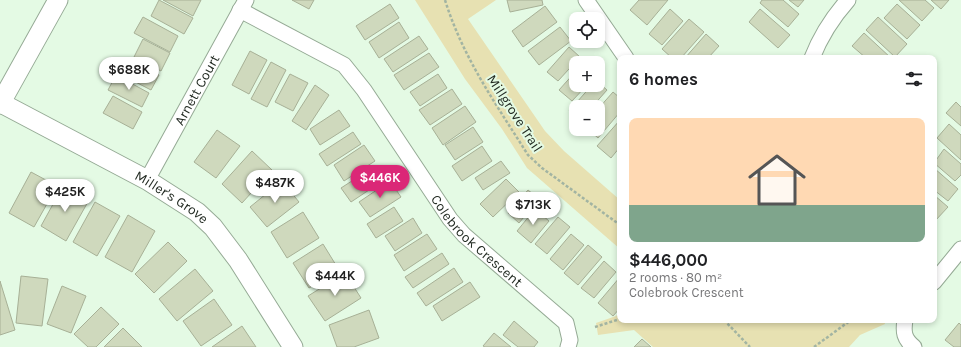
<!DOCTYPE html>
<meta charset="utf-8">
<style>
body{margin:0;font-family:Karla,sans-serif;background:#f6f6f6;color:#202124;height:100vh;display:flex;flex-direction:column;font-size:15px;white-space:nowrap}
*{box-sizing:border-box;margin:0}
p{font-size:13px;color:#757577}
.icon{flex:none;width:22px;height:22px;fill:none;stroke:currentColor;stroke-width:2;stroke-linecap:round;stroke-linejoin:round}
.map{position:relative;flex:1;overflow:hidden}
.details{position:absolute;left:617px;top:55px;width:320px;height:268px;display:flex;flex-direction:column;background:#fff;border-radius:8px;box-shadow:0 2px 6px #0003}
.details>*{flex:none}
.buttons{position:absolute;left:569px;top:12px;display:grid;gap:8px}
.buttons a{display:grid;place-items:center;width:36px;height:36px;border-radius:8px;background:#fff;box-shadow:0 2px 6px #0003;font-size:20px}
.price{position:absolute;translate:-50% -34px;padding:0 9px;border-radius:14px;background:#fff;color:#222;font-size:13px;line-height:26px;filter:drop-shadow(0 1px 2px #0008)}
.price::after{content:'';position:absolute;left:50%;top:24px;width:12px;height:9px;margin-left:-6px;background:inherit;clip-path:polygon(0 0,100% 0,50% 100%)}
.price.active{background:#db2777;color:#fff}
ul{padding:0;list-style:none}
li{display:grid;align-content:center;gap:8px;height:212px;padding:0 12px}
li span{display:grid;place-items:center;height:124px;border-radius:8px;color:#555}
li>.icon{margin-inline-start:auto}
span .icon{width:72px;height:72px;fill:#fffc;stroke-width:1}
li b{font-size:17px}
h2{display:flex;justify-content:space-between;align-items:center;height:48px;padding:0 12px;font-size:17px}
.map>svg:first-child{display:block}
.green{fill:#e7e1b2}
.building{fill:#cfd9bd;stroke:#a7b096}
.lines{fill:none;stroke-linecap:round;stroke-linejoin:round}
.minor-casing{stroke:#95aa95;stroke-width:17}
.tertiary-casing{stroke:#95aa95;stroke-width:21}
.path{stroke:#a2b4a2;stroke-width:2.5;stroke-dasharray:3 2;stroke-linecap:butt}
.minor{stroke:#fff;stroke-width:15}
.tertiary{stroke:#fff;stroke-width:19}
.labels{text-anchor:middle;stroke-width:4;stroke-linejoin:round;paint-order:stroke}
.street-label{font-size:14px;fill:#242c24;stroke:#e4fae4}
</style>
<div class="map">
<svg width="961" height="347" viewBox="0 0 961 347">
<rect width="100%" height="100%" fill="#e4fae4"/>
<!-- green -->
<g class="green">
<polygon points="415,0 496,0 468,19 545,131 564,151 620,200 620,249 527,168 502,129 465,79"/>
<polygon points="620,312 620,320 884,320 885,324 860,335 849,347 653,347 634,330 598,335 596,323 616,316"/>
</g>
<!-- building -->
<g class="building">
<polygon points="159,0 193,18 184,34 151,16"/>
<polygon points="163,0 201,0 193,16"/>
<polygon points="292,0 314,0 309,9"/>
<polygon points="507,0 542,0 543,5 510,12"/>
<polygon points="639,0 668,0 647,25 630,10"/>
<polygon points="762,0 783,0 799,14 788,27 760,3"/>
<polygon points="789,0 804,0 798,7"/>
<polygon points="899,0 925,0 934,8 922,21"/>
<polygon points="931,0 949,0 941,9"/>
<polygon points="390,4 399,18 365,40 356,26"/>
<polygon points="897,4 920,25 907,39 884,18"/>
<polygon points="545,6 557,22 523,47 512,31"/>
<polygon points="670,9 683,21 662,45 649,34"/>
<polygon points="760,9 790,35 778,48 749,22"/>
<polygon points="143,17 178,36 170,52 134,33"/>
<polygon points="878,17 907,44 895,57 866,30"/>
<polygon points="689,19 704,32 681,58 672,58 662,49"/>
<polygon points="399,22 409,38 379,58 369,42"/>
<polygon points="560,27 571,41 539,65 528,51"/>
<polygon points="864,33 891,58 866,58 852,46"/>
<polygon points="706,34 719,46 708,58 685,58"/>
<polygon points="419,36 428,49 393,72 384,59"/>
<polygon points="143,39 170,53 161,71 134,57"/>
<polygon points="569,47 580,57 558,81 547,72"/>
<polygon points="250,51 267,60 249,94 232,85"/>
<polygon points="429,53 439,67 404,90 394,75"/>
<polygon points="131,59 159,75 151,90 122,75"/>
<polygon points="271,62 286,70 267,107 251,99"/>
<polygon points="576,71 576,85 587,85 572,101 559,90"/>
<polygon points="290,74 308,83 293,111 275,102"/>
<polygon points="438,74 447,88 420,106 410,92"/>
<polygon points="116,75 149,93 142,107 108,90"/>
<polygon points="598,82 607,90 592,107 576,107 576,117 569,111 592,85 598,85"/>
<polygon points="315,85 329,95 306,130 292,121"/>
<polygon points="452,89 462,104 430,125 419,110"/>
<polygon points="613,92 620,98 620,112 598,138 588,129 598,129 598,109"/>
<polygon points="113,96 142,112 133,129 103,113"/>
<polygon points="956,102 961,107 961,126 946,113"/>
<polygon points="465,106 476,122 443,145 432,128"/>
<polygon points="339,110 350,126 320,145 310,129"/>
<polygon points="620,120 620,147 611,158 597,146"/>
<polygon points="949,124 961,135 961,160 937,138"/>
<polygon points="473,127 483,142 455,160 445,145"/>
<polygon points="217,130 240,146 216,178 194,162"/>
<polygon points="353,132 361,144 327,166 319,154"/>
<polygon points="364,145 375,161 344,181 334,165"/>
<polygon points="482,146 492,161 462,181 452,166"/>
<polygon points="944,149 961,164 961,175 955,181 934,163"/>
<polygon points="252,151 272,170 242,203 222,184"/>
<polygon points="501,161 510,173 483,190 475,178"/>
<polygon points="375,166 384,180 351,202 341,188"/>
<polygon points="934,168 958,189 948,201 934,190"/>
<polygon points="31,172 57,186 34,227 9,213"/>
<polygon points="506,179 519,192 493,217 480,204"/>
<polygon points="282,181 299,202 267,227 250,207"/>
<polygon points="390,181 401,197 370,217 359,202"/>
<polygon points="63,186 89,200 66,241 41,226"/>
<polygon points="528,190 539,199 519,223 508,213"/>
<polygon points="934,195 948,207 935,221 934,221"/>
<polygon points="95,202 120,216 97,256 73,242"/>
<polygon points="394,207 403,221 376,238 367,224"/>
<polygon points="535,209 549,221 531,243 517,231"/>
<polygon points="303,212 319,238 287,258 271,232"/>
<polygon points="128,215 155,231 132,272 105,257"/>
<polygon points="558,217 570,227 547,254 535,244"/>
<polygon points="413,218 422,233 395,251 385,236"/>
<polygon points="427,234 437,249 404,271 394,255"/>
<polygon points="571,234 584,245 563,270 550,259"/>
<polygon points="168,242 187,261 154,293 135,274"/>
<polygon points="323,244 339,270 309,288 293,263"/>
<polygon points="588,245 602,257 578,285 564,273"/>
<polygon points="442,253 449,264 413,288 405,277"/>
<polygon points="604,261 616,272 594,298 581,288"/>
<polygon points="454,268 463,282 426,306 417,293"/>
<polygon points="195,269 213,291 177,321 159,299"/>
<polygon points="345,273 361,298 325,321 308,296"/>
<polygon points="21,276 48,279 42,326 16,323"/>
<polygon points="620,277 620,308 613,316 598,303"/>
<polygon points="0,281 15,330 0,335"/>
<polygon points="470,282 480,297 442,321 433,306"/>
<polygon points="62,286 86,296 71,333 47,324"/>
<polygon points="214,299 232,325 201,346 183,321"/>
<polygon points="101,307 119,324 96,347 88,347 74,334"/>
<polygon points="369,310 379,338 354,347 337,347 329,325"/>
<polygon points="514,321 538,342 534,347 518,347 503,335"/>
<polygon points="959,323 961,325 961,347 954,347 945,340"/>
<polygon points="242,326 256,347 212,347"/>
<polygon points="123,328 142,347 104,347"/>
<polygon points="494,333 511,347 485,347 483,346"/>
<polygon points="642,339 651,347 634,347"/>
</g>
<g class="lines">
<!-- minor casing -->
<g class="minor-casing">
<g id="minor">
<polyline points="586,0 626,58"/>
<path id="s1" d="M240,10L344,65L364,90L450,219L464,235L566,323L570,340L568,347"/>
<path d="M812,58C821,35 832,18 848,0"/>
<path id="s2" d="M147,180L246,0"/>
<polyline points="934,282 961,249"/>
<path d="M905,320C903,332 904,339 914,347"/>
</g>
</g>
<!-- tertiary casing -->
<g class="tertiary-casing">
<g id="tertiary">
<path id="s3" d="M1,103L147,180L197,212L213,227L238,260L293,347"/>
<polyline points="0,104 58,0"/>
</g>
</g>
<!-- path -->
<g class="path">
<path d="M445,0C463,58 496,104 528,155L542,168L620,225"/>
<polyline points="724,320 750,347"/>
<polyline points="595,327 620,319"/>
<polyline points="814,347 851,320"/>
</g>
<!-- minor -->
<use href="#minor" class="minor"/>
<!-- tertiary -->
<use href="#tertiary" class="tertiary"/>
</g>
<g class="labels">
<!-- street labels -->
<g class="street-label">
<text dy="5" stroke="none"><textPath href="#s2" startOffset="103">Arnett Court</textPath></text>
<text transform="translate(515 113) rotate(57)" y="5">Millgrove Trail</text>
<text dy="5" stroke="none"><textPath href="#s3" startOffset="195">Miller's Grove</textPath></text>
<text dy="5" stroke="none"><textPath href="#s1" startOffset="339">Colebrook Crescent</textPath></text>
</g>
</g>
</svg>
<div class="buttons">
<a><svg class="icon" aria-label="locate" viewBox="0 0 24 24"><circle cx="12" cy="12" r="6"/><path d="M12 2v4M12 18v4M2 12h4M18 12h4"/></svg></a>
<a>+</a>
<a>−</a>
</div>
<b class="price" style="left:129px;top:91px">$688K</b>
<b class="price active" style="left:380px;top:199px">$446K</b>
<b class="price" style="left:275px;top:204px">$487K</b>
<b class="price" style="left:65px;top:213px">$425K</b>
<b class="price" style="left:533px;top:226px">$713K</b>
<b class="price" style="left:335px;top:297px">$444K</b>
<section class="details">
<h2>6 homes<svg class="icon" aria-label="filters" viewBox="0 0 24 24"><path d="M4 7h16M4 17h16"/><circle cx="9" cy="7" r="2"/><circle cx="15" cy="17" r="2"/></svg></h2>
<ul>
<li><span style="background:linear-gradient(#ffd9b3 70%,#7fa58c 0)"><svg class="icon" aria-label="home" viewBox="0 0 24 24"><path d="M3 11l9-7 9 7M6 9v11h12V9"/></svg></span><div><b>$446,000</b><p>2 rooms · 80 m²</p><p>Colebrook Crescent</p></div></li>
</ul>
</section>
</div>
